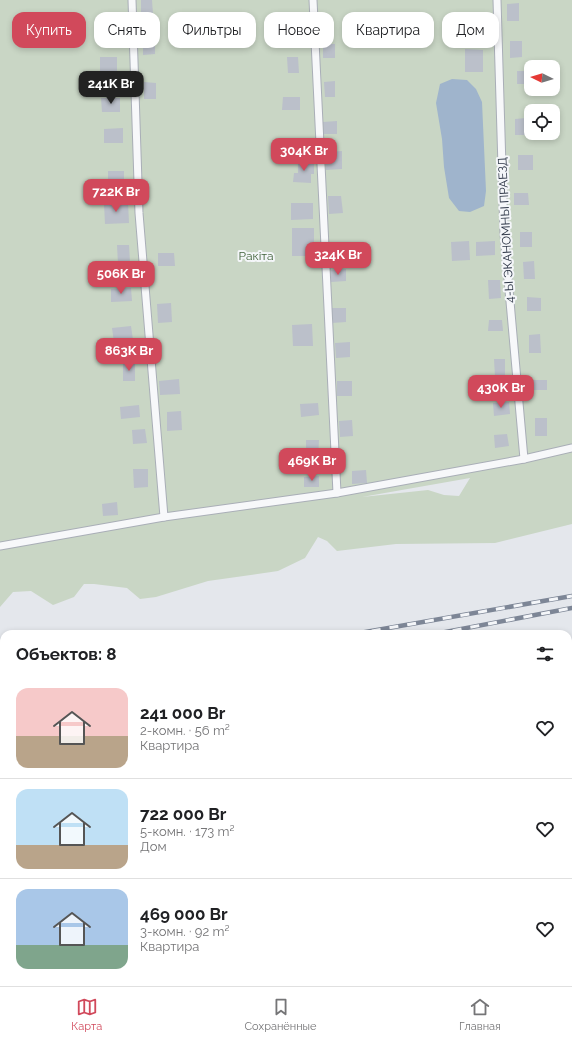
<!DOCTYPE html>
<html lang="ru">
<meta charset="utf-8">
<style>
body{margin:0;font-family:Raleway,sans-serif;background:#f6f6f6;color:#202124;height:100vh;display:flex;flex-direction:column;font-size:15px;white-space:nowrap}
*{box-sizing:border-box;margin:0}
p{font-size:13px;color:#757577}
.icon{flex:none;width:22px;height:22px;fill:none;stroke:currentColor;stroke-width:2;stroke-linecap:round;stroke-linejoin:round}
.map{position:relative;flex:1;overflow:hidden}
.side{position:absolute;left:0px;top:630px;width:572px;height:356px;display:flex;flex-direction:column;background:#fff;border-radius:12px 12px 0 0;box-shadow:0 2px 6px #0003}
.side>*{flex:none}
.guide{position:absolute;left:12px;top:12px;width:548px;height:36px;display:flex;gap:8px}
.needle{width:26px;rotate:275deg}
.fabs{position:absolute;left:524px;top:60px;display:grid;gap:8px}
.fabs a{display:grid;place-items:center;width:36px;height:36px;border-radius:8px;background:#fff;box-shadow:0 2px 6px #0003;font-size:20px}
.price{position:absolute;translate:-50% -34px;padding:0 9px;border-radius:8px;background:#d1495b;color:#fff;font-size:13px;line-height:26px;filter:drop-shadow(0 1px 2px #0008)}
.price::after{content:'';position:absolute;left:50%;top:24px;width:12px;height:9px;margin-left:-6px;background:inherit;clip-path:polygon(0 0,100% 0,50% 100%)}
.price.on{background:#222;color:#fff}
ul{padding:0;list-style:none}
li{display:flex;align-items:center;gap:12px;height:100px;padding:0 16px}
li+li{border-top:1px solid #e0e0e0}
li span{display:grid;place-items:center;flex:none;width:112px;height:80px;border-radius:12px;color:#555}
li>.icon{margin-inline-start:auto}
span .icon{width:48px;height:48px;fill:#fffc;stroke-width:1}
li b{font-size:17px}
h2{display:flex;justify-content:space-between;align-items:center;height:48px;padding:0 16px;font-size:17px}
.pill{padding:0 14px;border-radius:12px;background:#fff;box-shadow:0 2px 6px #0003;font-size:14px;line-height:36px}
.pill.on{background:#d1495b;color:#fff}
.dock{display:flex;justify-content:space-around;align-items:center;height:56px;border-top:1px solid #e0e0e0;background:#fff;font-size:11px;color:#757577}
.dock a{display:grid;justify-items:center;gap:2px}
.dock .on{color:#d1495b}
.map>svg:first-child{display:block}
.green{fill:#c9d6c5;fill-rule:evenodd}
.water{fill:#9fb4cc}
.building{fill:#bbc0ca}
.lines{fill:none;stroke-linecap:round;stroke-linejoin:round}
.service-casing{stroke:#a9aeb7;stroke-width:9}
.minor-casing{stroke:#a9aeb7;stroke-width:16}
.service{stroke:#f7f8fa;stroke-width:7}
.minor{stroke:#f7f8fa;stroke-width:14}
.rail-casing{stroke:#7d8696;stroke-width:4.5}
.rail{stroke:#f4f6f9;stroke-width:3;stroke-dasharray:9;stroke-linecap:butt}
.labels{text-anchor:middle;stroke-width:4;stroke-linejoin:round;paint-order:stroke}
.street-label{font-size:12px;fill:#2b3445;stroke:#f4f6f9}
.park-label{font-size:12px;fill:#3f6138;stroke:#f4f6f9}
</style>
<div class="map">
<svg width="572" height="986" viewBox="0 0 572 986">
<rect width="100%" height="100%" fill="#e4e7ec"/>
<!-- green -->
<g class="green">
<path d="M0,0H572V524L495,543L396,544L337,551L327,541L318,537L305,558L278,571L208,581L156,597L140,599L127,588L94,584H84L74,597L53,605L31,591L13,592L0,607ZM531,67H553V89H531ZM531,111H553V133H531ZM470,478L459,496L444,495L428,490L362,497Z"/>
<polygon points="572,671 572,705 568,706 568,672"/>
<polygon points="0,736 4,738 4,799 0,800"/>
<polygon points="405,982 421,982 423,986 405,986"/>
</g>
<!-- water -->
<polygon class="water" points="452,79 467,80 476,89 482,102 486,191 484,206 470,212 459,211 449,198 444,167 442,139 436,103 440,84"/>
<!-- building -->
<g class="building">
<polygon points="141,0 152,0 153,15 141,16"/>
<polygon points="519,3 519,21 507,21 507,4"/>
<polygon points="108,15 118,15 117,33 107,33"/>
<rect x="462" y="21" width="16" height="13"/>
<polygon points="143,39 155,39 155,54 143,55"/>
<polygon points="510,41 522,41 522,57 510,58"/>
<rect x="323" y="44" width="12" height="14"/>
<polygon points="465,49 483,50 483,72 465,72"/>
<rect x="100" y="57" width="17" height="14"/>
<polygon points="287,57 298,57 299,73 288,73"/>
<rect x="517" y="71" width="14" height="13"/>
<polygon points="335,81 335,97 325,97 324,82"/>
<polygon points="144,82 156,83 156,99 144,99"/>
<polygon points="283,97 300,97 300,110 282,110"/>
<polygon points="101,98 120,98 120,112 102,112"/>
<polygon points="526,118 526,135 515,135 515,119"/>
<polygon points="337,121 337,134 324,134 323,122"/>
<polygon points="123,128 123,143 104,143 104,129"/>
<polygon points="342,151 342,169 326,170 326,152"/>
<rect x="518" y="155" width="15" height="15"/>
<polygon points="298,161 314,161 314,174 311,174 311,183 293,182 294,173 298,173"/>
<rect x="108" y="171" width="16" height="13"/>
<polygon points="514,193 528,193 529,205 514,205"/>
<polygon points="328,196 341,196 343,213 329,214"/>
<polygon points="128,202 129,223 105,224 104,203"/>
<polygon points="291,203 313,203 313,219 291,220"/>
<rect x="292" y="228" width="22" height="28"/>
<rect x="520" y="232" width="12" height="15"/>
<polygon points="469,241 470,260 452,261 451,242"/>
<polygon points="495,241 495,255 476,256 476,242"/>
<polygon points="117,245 129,245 130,263 118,264"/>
<polygon points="158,253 174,253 175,266 158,266"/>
<polygon points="534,261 535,279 524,279 523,262"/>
<polygon points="346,269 346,281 331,282 331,270"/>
<polygon points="488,280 500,280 501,298 489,299"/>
<polygon points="131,288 132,301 111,302 111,289"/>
<polygon points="527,297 541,298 541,311 527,311"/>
<polygon points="171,303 172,322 158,323 157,304"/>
<polygon points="331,308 346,308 346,322 332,323"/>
<polygon points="489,320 502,320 503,331 488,331"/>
<polygon points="312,324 313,346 293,346 292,325"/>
<polygon points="131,326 133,340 114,342 112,328"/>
<polygon points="540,334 541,353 529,353 529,335"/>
<polygon points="350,342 350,357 336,358 335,343"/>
<polygon points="494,359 505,359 505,376 495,377"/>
<rect x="123" y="362" width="12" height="19"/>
<polygon points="179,379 180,394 160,395 159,381"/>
<rect x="530" y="380" width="17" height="10"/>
<rect x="337" y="381" width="15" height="15"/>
<polygon points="509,402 510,414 494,416 493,403"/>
<polygon points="318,403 319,415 301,417 300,404"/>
<polygon points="139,405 140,417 121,419 120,407"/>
<polygon points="181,411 182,430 167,431 167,412"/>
<rect x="535" y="418" width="12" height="18"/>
<polygon points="352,420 353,436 340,437 339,421"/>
<polygon points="145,429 147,443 133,444 132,430"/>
<polygon points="507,434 509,446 495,448 494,435"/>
<polygon points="306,440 319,440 318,458 306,458"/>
<polygon points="133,469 148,469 148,487 134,488"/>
<polygon points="366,470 367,483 352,484 352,471"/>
<polygon points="319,476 319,487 304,487 304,477"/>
<polygon points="117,502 118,515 103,516 102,504"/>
<polygon points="572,830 572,853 568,854 568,831"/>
<rect x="0" y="895" width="4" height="27"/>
<polygon points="0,928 4,928 4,955 2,955"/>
<polygon points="242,982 264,982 264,986 243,986"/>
<rect x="425" y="982" width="9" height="4"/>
</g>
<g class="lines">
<!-- service casing -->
<g class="service-casing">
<g id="service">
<polyline points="132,0 139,213 164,517"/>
<polyline points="313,0 337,493"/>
<polyline points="497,0 504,234 524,459"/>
<polyline points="0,546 164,517 337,493 524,459 572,448"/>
</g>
</g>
<!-- minor casing -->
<g class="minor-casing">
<g id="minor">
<polyline points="568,873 572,872"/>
<polyline points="0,982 4,981"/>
</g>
</g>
<!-- service -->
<use href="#service" class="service"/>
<!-- minor -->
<use href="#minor" class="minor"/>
<!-- rail casing -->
<g class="rail-casing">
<g id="rail">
<polyline points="354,634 572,596"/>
<polyline points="435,634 572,608"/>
<polyline points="0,689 4,688"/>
<polyline points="0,704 4,703"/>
</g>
</g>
<!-- rail -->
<use href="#rail" class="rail"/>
</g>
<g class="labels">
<!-- street labels -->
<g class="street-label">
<text transform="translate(506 230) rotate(-93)" y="4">4-Ы ЭКАНОМНЫ ПРАЕЗД</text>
</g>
<!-- park labels -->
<g class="park-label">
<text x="256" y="260">Ракіта</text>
</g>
</g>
</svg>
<div class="fabs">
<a><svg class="needle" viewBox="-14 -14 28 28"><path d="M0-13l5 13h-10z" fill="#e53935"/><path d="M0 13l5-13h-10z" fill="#757577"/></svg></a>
<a><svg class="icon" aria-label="locate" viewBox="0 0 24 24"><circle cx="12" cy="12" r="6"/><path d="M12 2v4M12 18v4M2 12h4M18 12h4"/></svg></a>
</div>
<b class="price on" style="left:111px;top:105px">241K Br</b>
<b class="price" style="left:304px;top:172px">304K Br</b>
<b class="price" style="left:116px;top:213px">722K Br</b>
<b class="price" style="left:338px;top:276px">324K Br</b>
<b class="price" style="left:121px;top:295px">506K Br</b>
<b class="price" style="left:129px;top:372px">863K Br</b>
<b class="price" style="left:501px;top:409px">430K Br</b>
<b class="price" style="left:312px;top:482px">469K Br</b>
<div class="guide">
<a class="pill on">Купить</a>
<a class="pill">Снять</a>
<a class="pill">Фильтры</a>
<a class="pill">Новое</a>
<a class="pill">Квартира</a>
<a class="pill">Дом</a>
</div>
<section class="side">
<h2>Объектов: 8<svg class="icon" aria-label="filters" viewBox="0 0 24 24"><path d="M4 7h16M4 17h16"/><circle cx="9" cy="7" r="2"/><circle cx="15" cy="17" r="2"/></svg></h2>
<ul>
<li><span style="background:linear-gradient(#f6c9c9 60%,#b9a48a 0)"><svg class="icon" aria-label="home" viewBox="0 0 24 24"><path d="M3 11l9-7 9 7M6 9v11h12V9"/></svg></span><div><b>241 000 Br</b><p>2-комн. · 56 m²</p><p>Квартира</p></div><svg class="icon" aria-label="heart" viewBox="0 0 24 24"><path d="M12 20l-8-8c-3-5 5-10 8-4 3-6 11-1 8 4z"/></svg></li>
<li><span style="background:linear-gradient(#bfe0f5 70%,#b9a48a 0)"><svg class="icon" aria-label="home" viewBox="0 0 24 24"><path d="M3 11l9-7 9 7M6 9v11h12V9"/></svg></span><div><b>722 000 Br</b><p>5-комн. · 173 m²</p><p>Дом</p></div><svg class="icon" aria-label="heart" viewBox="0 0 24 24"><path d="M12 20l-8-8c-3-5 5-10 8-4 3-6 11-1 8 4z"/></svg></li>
<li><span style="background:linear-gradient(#a9c7e8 70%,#7fa58c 0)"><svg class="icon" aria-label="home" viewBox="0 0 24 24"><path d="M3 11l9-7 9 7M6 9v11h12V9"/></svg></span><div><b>469 000 Br</b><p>3-комн. · 92 m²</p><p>Квартира</p></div><svg class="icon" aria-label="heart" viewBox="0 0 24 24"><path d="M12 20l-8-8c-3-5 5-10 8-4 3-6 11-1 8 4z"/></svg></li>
</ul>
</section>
</div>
<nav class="dock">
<a class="on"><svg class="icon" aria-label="map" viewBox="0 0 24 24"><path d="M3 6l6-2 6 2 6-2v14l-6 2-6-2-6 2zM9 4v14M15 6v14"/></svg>Карта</a>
<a><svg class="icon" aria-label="saved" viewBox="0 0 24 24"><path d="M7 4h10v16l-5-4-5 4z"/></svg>Сохранённые</a>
<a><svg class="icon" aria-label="home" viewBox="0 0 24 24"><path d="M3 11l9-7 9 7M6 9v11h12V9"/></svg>Главная</a>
</nav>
